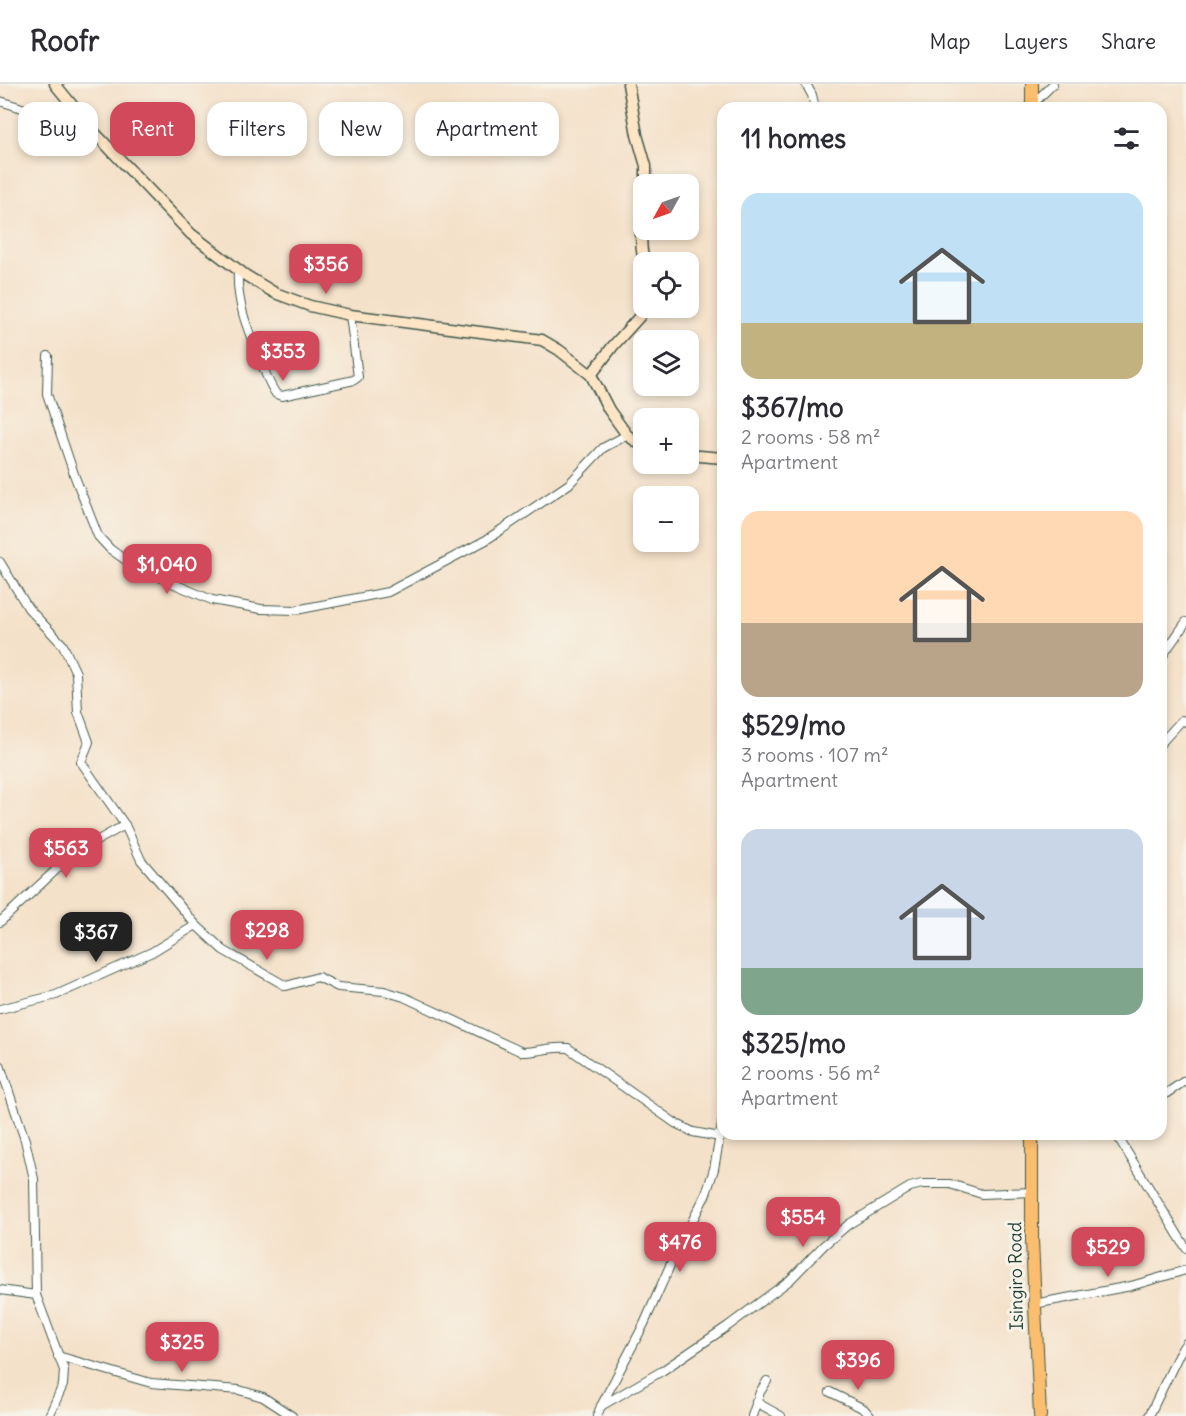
<!DOCTYPE html>
<meta charset="utf-8">
<style>
body{margin:0;font-family:Delius,sans-serif;background:#f7f7f7;color:#2b2b33;height:100vh;display:flex;flex-direction:column;font-size:22px;white-space:nowrap}
*{box-sizing:border-box;margin:0}
p{font-size:20px;color:#7c7c81}
.icon{flex:none;width:33px;height:33px;fill:none;stroke:currentColor;stroke-width:2;stroke-linecap:round;stroke-linejoin:round}
.map{position:relative;flex:1;overflow:hidden}
.sheet{position:absolute;left:717px;top:18px;width:450px;height:1038px;display:flex;flex-direction:column;background:#fff;border-radius:18px;box-shadow:0 3px 9px #0003}
.sheet>*{flex:none}
.guide{position:absolute;left:18px;top:18px;width:570px;height:54px;display:flex;gap:12px}
.needle{width:39px;rotate:230deg}
.controls{position:absolute;left:633px;top:90px;display:grid;gap:12px}
.controls a{display:grid;place-items:center;width:66px;height:66px;border-radius:12px;background:#fff;box-shadow:0 3px 9px #0003;font-size:30px}
.price{position:absolute;translate:-50% -51px;padding:0 14px;border-radius:12px;background:#d1495b;color:#fff;font-size:20px;line-height:39px;filter:drop-shadow(0 2px 3px #0008)}
.price::after{content:'';position:absolute;left:50%;top:36px;width:18px;height:14px;margin-left:-9px;background:inherit;clip-path:polygon(0 0,100% 0,50% 100%)}
.price.selected{background:#222;color:#fff}
ul{padding:0;list-style:none}
li{display:grid;align-content:center;gap:12px;height:318px;padding:0 24px}
li span{display:grid;place-items:center;height:186px;border-radius:18px;color:#555}
li>.icon{margin-inline-start:auto}
span .icon{width:108px;height:108px;fill:#fffc;stroke-width:1}
li b{font-size:26px}
h2{display:flex;justify-content:space-between;align-items:center;height:72px;padding:0 24px;font-size:26px}
.pill{padding:0 21px;border-radius:18px;background:#fff;box-shadow:0 3px 9px #0003;font-size:21px;line-height:54px}
.pill.selected{background:#d1495b;color:#fff}
header{display:flex;align-items:center;gap:36px;box-sizing:border-box;height:84px;padding:0 30px;background:#fff;border-bottom:2px solid #e1e1e2}
header strong{font-size:28px}
nav{display:flex;gap:33px;margin-inline-start:auto;font-size:21px}
.map>svg:first-child{display:block}
.lines{fill:none;stroke-linecap:round;stroke-linejoin:round}
.street-casing{stroke:#3f564a;stroke-width:10}
.secondary-casing{stroke:#3f564a;stroke-width:13}
.primary-casing{stroke:#3f564a;stroke-width:14}
.street{stroke:#fff;stroke-width:8}
.secondary{stroke:#fde5c5;stroke-width:10}
.primary{stroke:#fbbe6e;stroke-width:12}
.labels{text-anchor:middle;stroke-width:6;stroke-linejoin:round;paint-order:stroke}
.street-label{font-size:18px;fill:#1f3d34;stroke:#f7f3e8}
</style>
<header>
<strong>Roofr</strong>
<nav><a>Map</a><a>Layers</a><a>Share</a></nav>
</header>
<div class="map">
<svg width="1186" height="1332" viewBox="0 0 1186 1332">
<rect width="100%" height="100%" fill="#f7f3e8"/>
<filter id="ink" filterUnits="userSpaceOnUse"><feTurbulence type="fractalNoise" baseFrequency=".0167" numOctaves="2"/><feDisplacementMap in="SourceGraphic" scale="12" xChannelSelector="R" yChannelSelector="G"/><feConvolveMatrix kernelMatrix="1 2 1 2 8 2 1 2 1" color-interpolation-filters="sRGB"/></filter>
<filter id="wash" filterUnits="userSpaceOnUse"><feTurbulence type="fractalNoise" baseFrequency=".008" numOctaves="4" result="noise"/><feDisplacementMap in="SourceGraphic" scale="24" xChannelSelector="R" yChannelSelector="G"/><feGaussianBlur stdDeviation="1.35" result="paint"/><feColorMatrix in="noise" values="0 0 0 0 0 0 0 0 0 0 0 0 0 0 0 0 0 1.4 0 .05"/><feComposite in="paint" operator="in"/></filter>
<g filter="url(#wash)">
<rect width="100%" height="100%" fill="#f4e1c9"/>
</g>
<g filter="url(#ink)">
<g class="lines">
<!-- street casing -->
<g class="street-casing">
<g id="street">
<polyline points="806,0 812,11 815,24"/>
<polyline points="0,17 91,46"/>
<polyline points="1033,20 1053,0"/>
<path d="M238,186C236,219 248,246 260,276C265,288 269,300 276,310L282,312L354,296L358,293L350,231"/>
<polyline points="48,272 47,310 75,393 98,452 110,465 131,480 179,502 212,516 261,525 296,526 388,508 486,456 569,400 603,364 627,351"/>
<path d="M0,478L28,524L63,561L76,589L78,628L89,658L81,678L125,741L141,776L196,841L223,866L286,902L318,893L338,903L384,907L404,913L522,968C540,968 549,962 568,964L675,1039L693,1048L720,1053"/>
<polyline points="1161,574 1186,538"/>
<polyline points="1161,659 1182,636 1186,638"/>
<polyline points="0,838 73,770 125,741"/>
<polyline points="0,925 56,911 152,868 196,841"/>
<polyline points="0,981 25,1056 34,1095 36,1211 64,1286 63,1301 49,1332"/>
<polyline points="1161,1013 1186,996"/>
<polyline points="1116,1050 1186,1164"/>
<polyline points="0,1206 36,1211"/>
<polyline points="1034,1220 1131,1202 1186,1186"/>
<polyline points="58,1272 151,1299 239,1306 263,1313 292,1332"/>
<polyline points="830,1308 864,1325 870,1332"/>
<polyline points="756,1318 781,1332"/>
<polyline points="601,1322 662,1287 728,1242 790,1196 824,1161 849,1140 910,1103 922,1100 950,1100 982,1110 1033,1108"/>
<polyline points="597,1332 601,1322 644,1240 672,1177 706,1110 714,1085 723,1035"/>
<polyline points="752,1332 760,1308 767,1297"/>
<polyline points="1149,1332 1180,1268 1186,1259"/>
</g>
</g>
<!-- secondary casing -->
<g class="secondary-casing">
<g id="secondary">
<polyline points="55,0 93,47 191,150 245,191 275,209 310,222 350,231 542,256 559,266 591,291 609,326 627,351 644,363"/>
<polyline points="628,0 637,51 646,82 646,100"/>
<path d="M644,125C640,143 640,161 644,178"/>
<polyline points="591,291 613,262 640,232 644,224"/>
<polyline points="688,371 723,374"/>
</g>
</g>
<!-- primary casing -->
<g class="primary-casing">
<g id="primary">
<polyline points="1032,0 1032,24"/>
<polyline points="1032,1050 1032,1156 1040,1332"/>
</g>
</g>
<!-- street -->
<use href="#street" class="street"/>
<!-- secondary -->
<use href="#secondary" class="secondary"/>
<!-- primary -->
<use href="#primary" class="primary"/>
</g>
</g>
<g class="labels">
<!-- street labels -->
<g class="street-label">
<text transform="translate(1016 1192) rotate(-91)" y="6">Isingiro Road</text>
</g>
</g>
</svg>
<div class="controls">
<a><svg class="needle" viewBox="-14 -14 28 28"><path d="M0-13l5 13h-10z" fill="#e53935"/><path d="M0 13l5-13h-10z" fill="#7c7c81"/></svg></a>
<a><svg class="icon" aria-label="locate" viewBox="0 0 24 24"><circle cx="12" cy="12" r="6"/><path d="M12 2v4M12 18v4M2 12h4M18 12h4"/></svg></a>
<a><svg class="icon" aria-label="layers" viewBox="0 0 24 24"><path d="M12 4l9 5-9 5-9-5zM3 14l9 5 9-5"/></svg></a>
<a>+</a>
<a>−</a>
</div>
<b class="price" style="left:326px;top:211px">$356</b>
<b class="price" style="left:283px;top:298px">$353</b>
<b class="price" style="left:167px;top:511px">$1,040</b>
<b class="price" style="left:66px;top:795px">$563</b>
<b class="price" style="left:267px;top:877px">$298</b>
<b class="price selected" style="left:96px;top:879px">$367</b>
<b class="price" style="left:803px;top:1164px">$554</b>
<b class="price" style="left:680px;top:1189px">$476</b>
<b class="price" style="left:1108px;top:1194px">$529</b>
<b class="price" style="left:182px;top:1289px">$325</b>
<b class="price" style="left:858px;top:1307px">$396</b>
<div class="guide">
<a class="pill">Buy</a>
<a class="pill selected">Rent</a>
<a class="pill">Filters</a>
<a class="pill">New</a>
<a class="pill">Apartment</a>
</div>
<section class="sheet">
<h2>11 homes<svg class="icon" aria-label="filters" viewBox="0 0 24 24"><path d="M4 7h16M4 17h16"/><circle cx="9" cy="7" r="2"/><circle cx="15" cy="17" r="2"/></svg></h2>
<ul>
<li><span style="background:linear-gradient(#bfe0f5 70%,#c2b280 0)"><svg class="icon" aria-label="home" viewBox="0 0 24 24"><path d="M3 11l9-7 9 7M6 9v11h12V9"/></svg></span><div><b>$367/mo</b><p>2 rooms · 58 m²</p><p>Apartment</p></div></li>
<li><span style="background:linear-gradient(#ffd9b3 60%,#b9a48a 0)"><svg class="icon" aria-label="home" viewBox="0 0 24 24"><path d="M3 11l9-7 9 7M6 9v11h12V9"/></svg></span><div><b>$529/mo</b><p>3 rooms · 107 m²</p><p>Apartment</p></div></li>
<li><span style="background:linear-gradient(#c9d6e8 75%,#7fa58c 0)"><svg class="icon" aria-label="home" viewBox="0 0 24 24"><path d="M3 11l9-7 9 7M6 9v11h12V9"/></svg></span><div><b>$325/mo</b><p>2 rooms · 56 m²</p><p>Apartment</p></div></li>
</ul>
</section>
</div>
